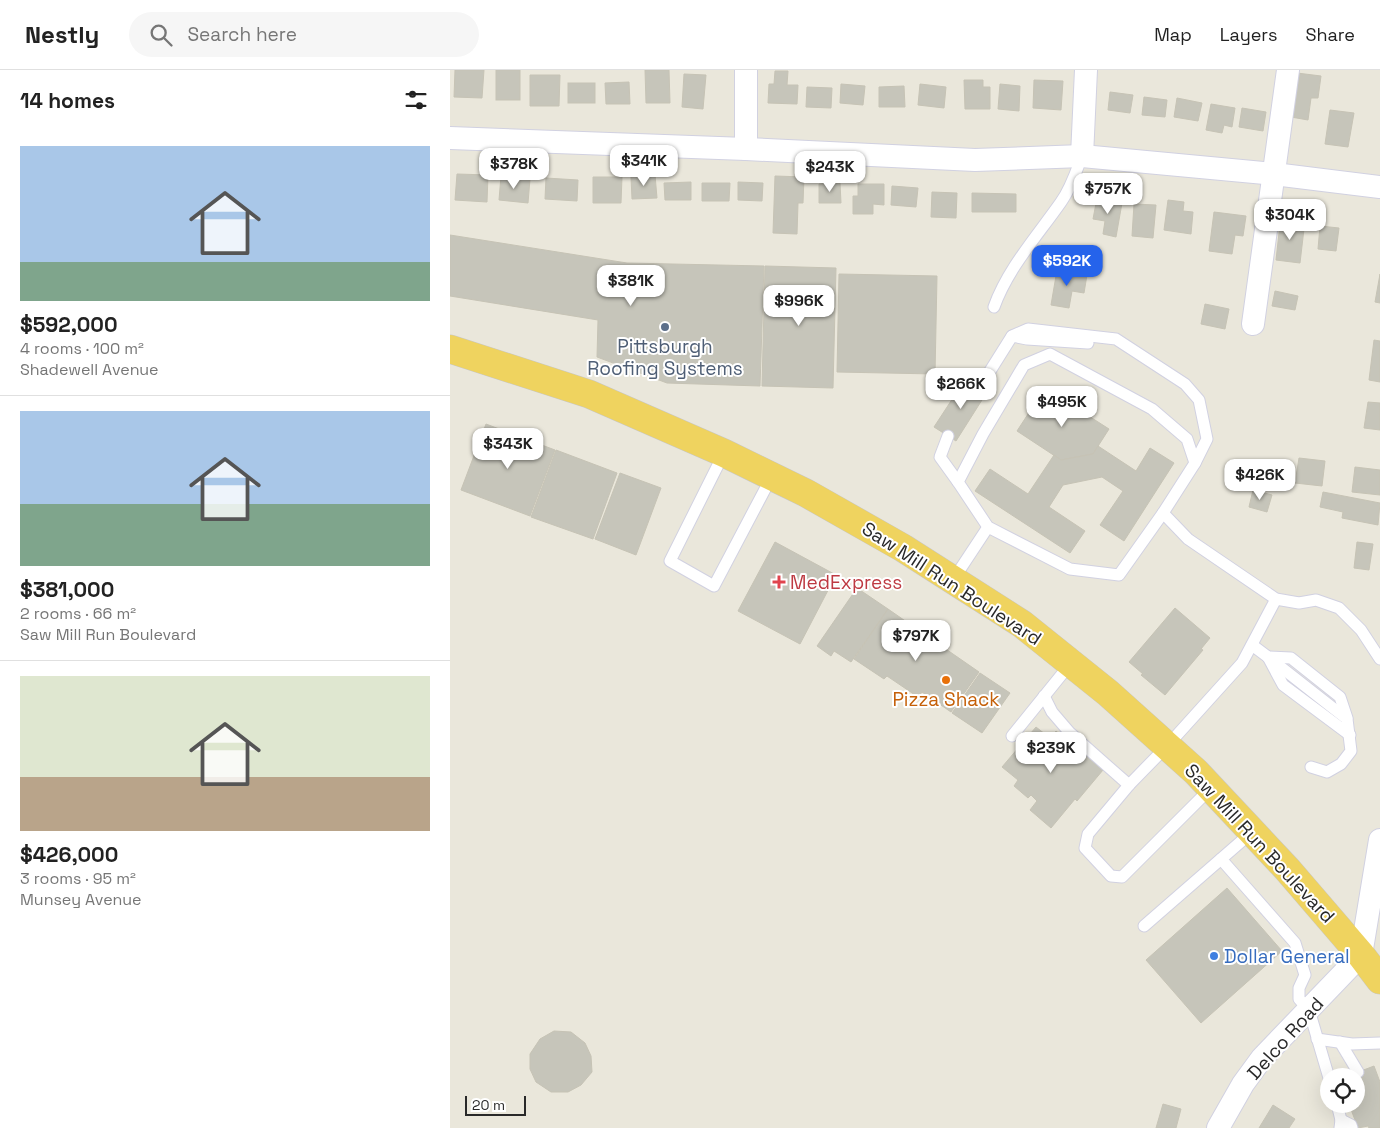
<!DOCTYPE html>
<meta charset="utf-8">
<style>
body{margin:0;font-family:"Space Grotesk",sans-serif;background:#f6f6f6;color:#222;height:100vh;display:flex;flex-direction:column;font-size:19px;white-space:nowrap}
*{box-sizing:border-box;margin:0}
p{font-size:16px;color:#767676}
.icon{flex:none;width:28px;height:28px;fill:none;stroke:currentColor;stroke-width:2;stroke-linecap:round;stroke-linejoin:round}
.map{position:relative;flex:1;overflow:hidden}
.details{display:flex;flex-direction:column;background:#fff;width:450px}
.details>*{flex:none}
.controls{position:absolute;left:870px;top:998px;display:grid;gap:10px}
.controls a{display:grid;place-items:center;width:45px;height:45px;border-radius:50%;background:#fff;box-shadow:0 5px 20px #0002;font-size:25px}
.scale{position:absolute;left:15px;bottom:12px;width:61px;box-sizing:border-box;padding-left:5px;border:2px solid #292929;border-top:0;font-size:14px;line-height:18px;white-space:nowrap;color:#292929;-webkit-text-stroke:4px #fff;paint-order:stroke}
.price{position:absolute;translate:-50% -42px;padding:0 11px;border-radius:10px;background:#fff;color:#222;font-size:16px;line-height:32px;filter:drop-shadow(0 1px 2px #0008)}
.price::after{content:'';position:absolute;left:50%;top:30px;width:15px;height:11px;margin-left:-8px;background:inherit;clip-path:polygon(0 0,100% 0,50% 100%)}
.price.selected{background:#2563eb;color:#fff}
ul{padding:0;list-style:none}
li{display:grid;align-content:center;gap:10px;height:265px;padding:0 20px}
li+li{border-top:1px solid #e0e0e0}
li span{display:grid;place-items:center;height:155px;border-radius:0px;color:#555}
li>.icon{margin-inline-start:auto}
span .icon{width:90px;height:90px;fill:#fffc;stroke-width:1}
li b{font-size:21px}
h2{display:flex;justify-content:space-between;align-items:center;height:60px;padding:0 20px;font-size:21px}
header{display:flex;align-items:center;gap:30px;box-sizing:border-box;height:70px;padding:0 25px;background:#fff;border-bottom:1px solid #e0e0e0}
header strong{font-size:24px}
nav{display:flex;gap:28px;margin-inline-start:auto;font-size:18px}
.search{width:350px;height:45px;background:#f6f6f6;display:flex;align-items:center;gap:12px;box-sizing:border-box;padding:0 18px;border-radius:28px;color:#767676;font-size:19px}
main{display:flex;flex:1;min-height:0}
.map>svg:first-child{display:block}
.building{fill:#c6c5ba;stroke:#c6c3b5}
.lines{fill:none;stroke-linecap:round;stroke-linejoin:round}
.service-casing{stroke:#d1d1e1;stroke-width:13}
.minor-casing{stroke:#d1d1e1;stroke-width:24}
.trunk-casing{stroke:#c7c7c7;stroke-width:29}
.service{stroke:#fff;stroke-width:11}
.minor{stroke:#fff;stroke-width:22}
.trunk{stroke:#efd35f;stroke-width:28}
.service-dot{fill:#5c6f8a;stroke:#fff;stroke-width:2}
.health-dot{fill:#e0444e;stroke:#fff;stroke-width:2}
.food-dot{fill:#e8710a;stroke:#fff;stroke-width:2}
.shop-dot{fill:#3f7fe0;stroke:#fff;stroke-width:2}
.labels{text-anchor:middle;stroke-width:4;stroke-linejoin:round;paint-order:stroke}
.service-label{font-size:19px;fill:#4e5e75;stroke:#fff}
.health-label{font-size:19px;fill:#be3a42;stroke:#fff;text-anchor:start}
.street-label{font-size:19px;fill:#292929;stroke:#fff}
.food-label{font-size:19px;fill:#c56008;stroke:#fff}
.shop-label{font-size:19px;fill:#366cbe;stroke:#fff;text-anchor:start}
</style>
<header>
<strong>Nestly</strong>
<div class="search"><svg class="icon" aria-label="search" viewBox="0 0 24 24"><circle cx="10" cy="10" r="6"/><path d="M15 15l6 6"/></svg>Search here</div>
<nav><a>Map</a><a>Layers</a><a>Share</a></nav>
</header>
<main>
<section class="details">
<h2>14 homes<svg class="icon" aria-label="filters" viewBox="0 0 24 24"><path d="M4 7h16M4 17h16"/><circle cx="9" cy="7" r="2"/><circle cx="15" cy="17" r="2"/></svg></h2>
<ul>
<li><span style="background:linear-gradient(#a9c7e8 75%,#7fa58c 0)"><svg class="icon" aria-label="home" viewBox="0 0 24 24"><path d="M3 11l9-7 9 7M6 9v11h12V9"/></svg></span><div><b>$592,000</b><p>4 rooms · 100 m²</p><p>Shadewell Avenue</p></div></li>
<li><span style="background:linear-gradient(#a9c7e8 60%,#7fa58c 0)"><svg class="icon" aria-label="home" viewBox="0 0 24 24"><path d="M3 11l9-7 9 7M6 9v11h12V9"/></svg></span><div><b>$381,000</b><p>2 rooms · 66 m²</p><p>Saw Mill Run Boulevard</p></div></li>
<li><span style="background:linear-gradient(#dfe7d0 65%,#b9a48a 0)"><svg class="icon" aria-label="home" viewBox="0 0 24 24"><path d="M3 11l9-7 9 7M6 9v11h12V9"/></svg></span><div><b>$426,000</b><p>3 rooms · 95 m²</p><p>Munsey Avenue</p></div></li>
</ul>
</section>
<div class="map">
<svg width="930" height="1058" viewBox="0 0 930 1058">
<rect width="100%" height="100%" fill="#eae7db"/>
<!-- building -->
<g class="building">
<polygon points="5,0 34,0 32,28 4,27"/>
<rect x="46" y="0" width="24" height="30"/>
<polygon points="195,0 219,0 220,33 196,33"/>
<polygon points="325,1 338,1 337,15 348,15 347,34 318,33 319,14 324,14"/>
<polygon points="847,3 871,6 868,28 861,28 858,50 841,47"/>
<polygon points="234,4 256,5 253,39 232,37"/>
<polygon points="80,5 110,5 109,36 80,36"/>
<polygon points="514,10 533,10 533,17 540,17 540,39 515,39"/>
<polygon points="584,10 613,11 611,40 583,38"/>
<polygon points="179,12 180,34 156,34 155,13"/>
<rect x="118" y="13" width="27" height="20"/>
<polygon points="391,14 415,16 413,35 390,33"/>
<polygon points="470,14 496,17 494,38 468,35"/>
<polygon points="550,14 570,16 569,41 548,39"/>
<polygon points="454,16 455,37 429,37 429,17"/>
<polygon points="357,17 382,18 381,38 356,37"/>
<polygon points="660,22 683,25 680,43 658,40"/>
<polygon points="694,27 717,30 715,47 692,45"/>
<polygon points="727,28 752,33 748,51 724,47"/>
<polygon points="761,34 785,38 782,57 774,55 772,63 756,60"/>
<polygon points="792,38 816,42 813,61 789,57"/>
<polygon points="880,40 904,43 898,77 875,74"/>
<polygon points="7,104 38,105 37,132 5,130"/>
<polygon points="205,105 207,128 182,129 181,107"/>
<polygon points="51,106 80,109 78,133 49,130"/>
<polygon points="325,106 354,107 353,133 348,133 347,164 323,163"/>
<polygon points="143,107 172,107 171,133 143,133"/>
<polygon points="96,108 128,110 127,131 95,129"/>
<polygon points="241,112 241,130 215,130 214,113"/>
<polygon points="288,112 313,113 312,131 288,130"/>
<polygon points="252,113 280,113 279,131 252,131"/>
<polygon points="390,113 391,133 369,133 369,114"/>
<polygon points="408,114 434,114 434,135 423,134 423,144 403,144 403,126 408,126"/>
<polygon points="442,116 468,118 466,137 441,135"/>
<polygon points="482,122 507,123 506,148 481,147"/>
<polygon points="522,123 566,124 566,142 522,142"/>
<polygon points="647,128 672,133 666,167 653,164 655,151 643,149"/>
<polygon points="718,130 734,132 733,141 743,142 741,164 714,160"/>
<polygon points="684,134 706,135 703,168 682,166"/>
<polygon points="764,142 796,146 793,166 785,165 782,184 759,181"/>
<polygon points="840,146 851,147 849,159 854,159 850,193 826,190 830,154 839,155"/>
<polygon points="870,156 889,158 886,181 868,179"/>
<polygon points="0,165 177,193 314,196 310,316 217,313 147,287 148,250 0,226"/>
<polygon points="315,196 386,198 383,318 312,316"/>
<polygon points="607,200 637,205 634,223 622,221 619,238 601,235"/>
<polygon points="389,204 487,206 485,304 387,302"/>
<polygon points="930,204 930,233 925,232"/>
<polygon points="825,221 848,226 845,240 822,236"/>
<polygon points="755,234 779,239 775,259 751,254"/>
<polygon points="924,270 930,271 930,312 919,310"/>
<polygon points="516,308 537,322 506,371 484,357"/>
<polygon points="595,318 659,359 643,384 611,390 567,361"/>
<polygon points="918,332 930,333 930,360 914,358"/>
<polygon points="36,354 105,380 80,446 11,420"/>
<polygon points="648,376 686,401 700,378 724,393 674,471 650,455 673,421 652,407 613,415 599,437 635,461 620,483 525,421 540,399 578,424 604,385 611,390 643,384"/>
<polygon points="106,380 167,403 143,469 81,447"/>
<polygon points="849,388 875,391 872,416 845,413"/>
<polygon points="905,397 930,400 930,425 902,422"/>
<polygon points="170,403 211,418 186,485 145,469"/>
<polygon points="803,420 822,425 817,442 799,437"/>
<polygon points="873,422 930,433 928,455 892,448 893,442 870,437"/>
<polygon points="325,472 386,505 350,574 288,541"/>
<polygon points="907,472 923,474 919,500 904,498"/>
<polygon points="407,518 438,539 401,592 384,581 381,586 367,576"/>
<polygon points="725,538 760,568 751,579 753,580 715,625 691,605 693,604 679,592"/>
<polygon points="438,539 529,602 501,642 472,622 468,627 437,606 434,609 404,589"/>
<polygon points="530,603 560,623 532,663 502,643"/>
<polygon points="586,657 600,668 606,661 653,700 627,731 625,729 601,758 580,740 587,731 581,725 578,728 564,716 568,710 552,697"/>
<polygon points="777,818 832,881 751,953 696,890"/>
<polygon points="104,961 121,962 135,973 141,986 142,1002 131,1015 118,1022 101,1022 86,1012 80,999 80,984 90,969"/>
<polygon points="924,996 930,1012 930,1058 919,1058 918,1056 908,1058 899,1034 906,1034 906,1006 898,1006"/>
<polygon points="713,1034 731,1039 726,1058 706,1058"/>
<polygon points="823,1035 845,1049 839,1058 809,1058"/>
</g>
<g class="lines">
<!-- service casing -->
<g class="service-casing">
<g id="service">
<path d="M544,237C558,198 588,165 611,132C621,118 626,102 632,86"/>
<polyline points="562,266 578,259 666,269 735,314 749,330 757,369 745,393"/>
<polygon points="600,284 702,339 737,369 745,393 713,443 669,505 620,499 538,457 508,412 533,364 574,295"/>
<polyline points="530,317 562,266 577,269 638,273"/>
<polyline points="498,366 490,387 508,412"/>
<polyline points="274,383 220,491 264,516 322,406"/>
<polyline points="713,443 738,469 826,529 849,533 866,530 889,538 911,560 930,589"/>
<polyline points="503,510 538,457"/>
<polyline points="802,575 818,587 833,615 900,665"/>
<polyline points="818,587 897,649 901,681 891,694 877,702 861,697"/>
<polyline points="818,587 841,588 890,627 897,648"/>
<polyline points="594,626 602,642 620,663 679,715"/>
<polyline points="562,666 621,593"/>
<polyline points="761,718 672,807 661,806 635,778 638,764 679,715 718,675 792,593 826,529"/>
<polyline points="771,789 845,873 855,905 849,918 849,929 859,940 879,1008"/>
<polyline points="694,856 802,762"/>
<polyline points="867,969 902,974 930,973"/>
<polyline points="890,972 908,1002"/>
<polyline points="887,1034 891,1050 890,1058"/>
<polyline points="891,1050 901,1055 902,1058"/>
</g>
</g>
<!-- minor casing -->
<g class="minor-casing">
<g id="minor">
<polyline points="0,68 296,79 525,90 632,86 824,104 930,117"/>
<polyline points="296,79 296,0"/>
<polyline points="632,86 636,0"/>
<polyline points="803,254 838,0"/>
<polyline points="768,1058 793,1014 812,988 911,885 930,770"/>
</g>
</g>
<!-- trunk casing -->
<g class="trunk-casing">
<polyline id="trunk" points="0,279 139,324 274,383 356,423 453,478 572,554 658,623 746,702 837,799 911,885 930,910"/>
</g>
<!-- service -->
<use href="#service" class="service"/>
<!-- minor -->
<use href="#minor" class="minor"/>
<!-- trunk -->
<use href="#trunk" class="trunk"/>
</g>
<!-- markers -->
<circle class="service-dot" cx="215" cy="257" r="5"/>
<path class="health-dot" d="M326.5 504.5h5v5h5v5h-5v5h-5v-5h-5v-5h5z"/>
<circle class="food-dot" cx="496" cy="610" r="5"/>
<circle class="shop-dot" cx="764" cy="886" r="5"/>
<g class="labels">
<!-- service labels -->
<g class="service-label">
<text x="215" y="283">Pittsburgh<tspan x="215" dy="22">Roofing Systems</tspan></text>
</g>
<!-- health labels -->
<g class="health-label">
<text x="340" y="519">MedExpress</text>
</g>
<!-- street labels -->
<g class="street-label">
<text transform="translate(502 513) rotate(33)" y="7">Saw Mill Run Boulevard</text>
<text transform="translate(810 773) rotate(47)" y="7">Saw Mill Run Boulevard</text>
<text transform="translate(835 968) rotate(-48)" y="7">Delco Road</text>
</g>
<!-- food labels -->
<g class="food-label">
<text x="496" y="636">Pizza Shack</text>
</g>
<!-- shop labels -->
<g class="shop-label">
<text x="774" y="893">Dollar General</text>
</g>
</g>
</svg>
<div class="controls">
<a><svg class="icon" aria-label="locate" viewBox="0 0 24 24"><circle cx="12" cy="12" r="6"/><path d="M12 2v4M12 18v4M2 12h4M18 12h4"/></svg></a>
</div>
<div class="scale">20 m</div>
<b class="price" style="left:194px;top:117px">$341K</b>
<b class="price" style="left:64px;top:120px">$378K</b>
<b class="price" style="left:380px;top:123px">$243K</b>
<b class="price" style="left:658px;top:145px">$757K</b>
<b class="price" style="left:840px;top:171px">$304K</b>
<b class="price selected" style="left:617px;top:217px">$592K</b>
<b class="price" style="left:181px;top:237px">$381K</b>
<b class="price" style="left:349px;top:257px">$996K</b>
<b class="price" style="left:511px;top:340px">$266K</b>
<b class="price" style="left:612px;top:358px">$495K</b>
<b class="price" style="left:58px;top:400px">$343K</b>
<b class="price" style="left:810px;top:431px">$426K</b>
<b class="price" style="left:466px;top:592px">$797K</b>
<b class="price" style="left:601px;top:704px">$239K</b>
</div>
</main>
